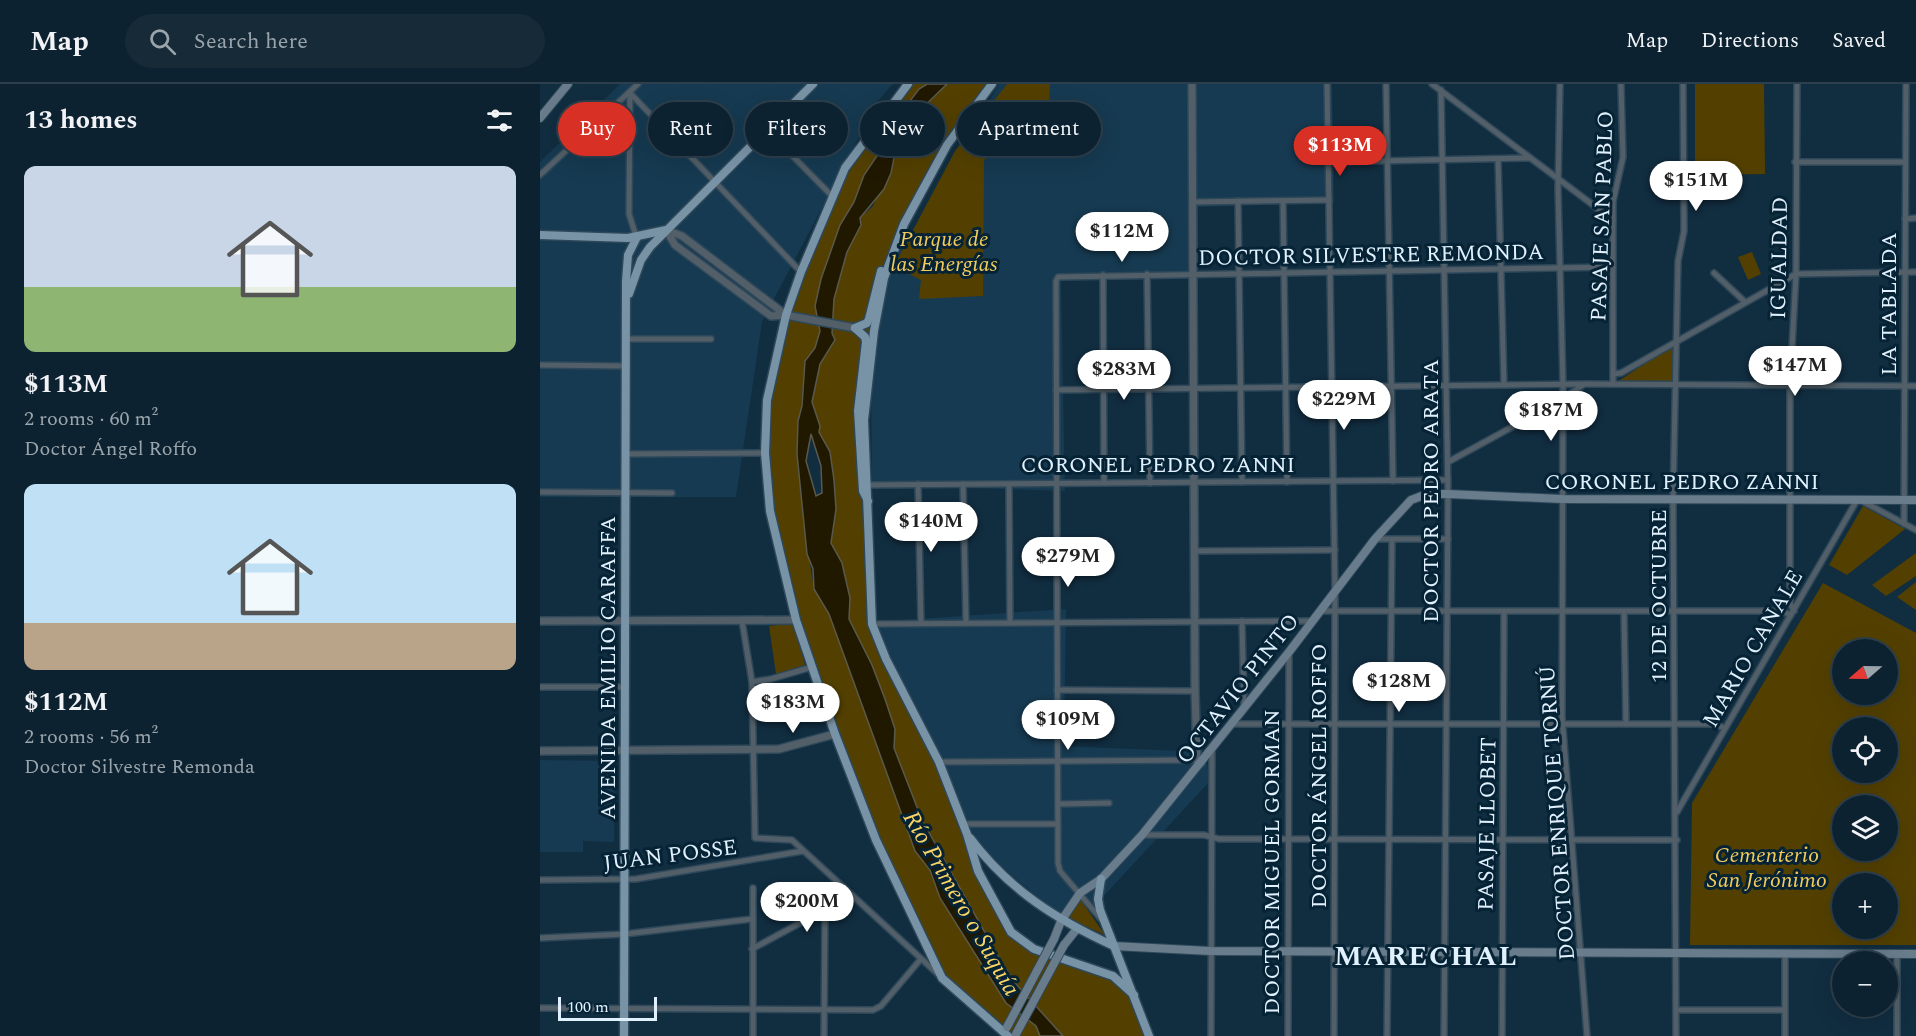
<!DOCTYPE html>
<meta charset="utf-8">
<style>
body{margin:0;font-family:Spectral,serif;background:#162a38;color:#f1f3f6;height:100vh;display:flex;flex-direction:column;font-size:22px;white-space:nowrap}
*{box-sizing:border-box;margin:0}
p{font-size:20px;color:#9aa4ab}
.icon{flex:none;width:33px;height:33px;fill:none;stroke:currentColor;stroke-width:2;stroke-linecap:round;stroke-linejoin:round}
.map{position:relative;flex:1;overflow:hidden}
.drawer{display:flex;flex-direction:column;background:#0d2230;width:540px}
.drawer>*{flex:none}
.hud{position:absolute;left:18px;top:18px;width:570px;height:54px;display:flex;gap:12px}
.needle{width:39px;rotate:250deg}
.fabs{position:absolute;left:1292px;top:555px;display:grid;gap:12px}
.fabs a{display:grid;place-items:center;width:66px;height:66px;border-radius:50%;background:#0d2230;box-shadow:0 6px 24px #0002,0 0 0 2px #2d3f4c;font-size:30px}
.scale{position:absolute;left:18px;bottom:15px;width:99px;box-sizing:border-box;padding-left:6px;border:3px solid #e0f0fd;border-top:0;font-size:16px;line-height:21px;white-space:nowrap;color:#e0f0fd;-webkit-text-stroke:4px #062335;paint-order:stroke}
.price{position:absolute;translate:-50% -51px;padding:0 14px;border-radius:21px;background:#fff;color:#222;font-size:20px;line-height:39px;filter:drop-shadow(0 2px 3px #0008)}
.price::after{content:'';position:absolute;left:50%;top:36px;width:18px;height:14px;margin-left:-9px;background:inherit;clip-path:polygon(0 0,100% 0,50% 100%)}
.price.selected{background:#d93025;color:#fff}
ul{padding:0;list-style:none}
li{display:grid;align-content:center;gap:12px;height:318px;padding:0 24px}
li span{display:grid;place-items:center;height:186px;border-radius:12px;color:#555}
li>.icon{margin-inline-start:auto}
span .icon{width:108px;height:108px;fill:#fffc;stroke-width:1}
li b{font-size:26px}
h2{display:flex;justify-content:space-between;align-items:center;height:72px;padding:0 24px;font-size:26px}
.tag{padding:0 21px;border-radius:27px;background:#0d2230;box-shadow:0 6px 24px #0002,0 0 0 2px #2d3f4c;font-size:21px;line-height:54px}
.tag.selected{background:#d93025;color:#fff}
header{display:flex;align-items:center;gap:36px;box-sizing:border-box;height:84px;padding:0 30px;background:#0d2230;border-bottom:2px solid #2d3f4c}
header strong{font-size:28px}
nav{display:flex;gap:33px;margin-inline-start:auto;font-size:21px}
.search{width:420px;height:54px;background:#162a38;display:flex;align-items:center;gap:15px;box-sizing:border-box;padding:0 21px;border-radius:33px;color:#9aa4ab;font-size:22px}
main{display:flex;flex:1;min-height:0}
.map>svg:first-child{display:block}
.built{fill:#163a51}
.green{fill:#534000;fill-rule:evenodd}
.water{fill:#211800;stroke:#5a594c;stroke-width:1.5;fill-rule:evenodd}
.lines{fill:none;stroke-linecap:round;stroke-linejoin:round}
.minor-casing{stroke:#2e485a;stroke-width:8}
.tertiary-casing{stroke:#2e485a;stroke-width:10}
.secondary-casing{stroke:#2e485a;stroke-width:10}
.primary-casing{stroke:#2e485a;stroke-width:11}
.minor{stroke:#525f68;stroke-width:5}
.tertiary{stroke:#525f68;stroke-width:7}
.secondary{stroke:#687c8b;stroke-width:8}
.primary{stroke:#7993a6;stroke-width:8}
.secondary-bridge-casing{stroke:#2e485a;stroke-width:10;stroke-linecap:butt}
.secondary-bridge{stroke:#687c8b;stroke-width:8}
.labels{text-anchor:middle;stroke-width:6;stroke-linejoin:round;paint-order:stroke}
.street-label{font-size:22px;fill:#e0f0fd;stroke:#062335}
.park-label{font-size:22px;font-style:italic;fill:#f2cb5a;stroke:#062335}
.water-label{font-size:24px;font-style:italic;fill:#fbd464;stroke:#062335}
.district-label{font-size:28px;font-weight:bold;letter-spacing:1.5px;fill:#e0f0fd;stroke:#062335}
</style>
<header>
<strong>Map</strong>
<div class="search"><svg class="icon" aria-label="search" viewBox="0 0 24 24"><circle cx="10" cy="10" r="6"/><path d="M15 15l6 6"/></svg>Search here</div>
<nav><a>Map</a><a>Directions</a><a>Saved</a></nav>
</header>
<main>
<section class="drawer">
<h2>13 homes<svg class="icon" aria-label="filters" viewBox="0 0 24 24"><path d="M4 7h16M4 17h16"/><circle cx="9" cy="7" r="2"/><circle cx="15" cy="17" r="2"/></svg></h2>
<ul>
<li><span style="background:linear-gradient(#c9d6e8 65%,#8fb573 0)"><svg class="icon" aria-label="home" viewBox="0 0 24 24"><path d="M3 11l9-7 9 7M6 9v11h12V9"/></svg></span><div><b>$113M</b><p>2 rooms · 60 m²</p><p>Doctor Ángel Roffo</p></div></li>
<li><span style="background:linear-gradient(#bfe0f5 75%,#b9a48a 0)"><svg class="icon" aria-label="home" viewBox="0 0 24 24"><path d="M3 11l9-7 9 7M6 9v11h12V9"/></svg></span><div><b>$112M</b><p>2 rooms · 56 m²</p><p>Doctor Silvestre Remonda</p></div></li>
</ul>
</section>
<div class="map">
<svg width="1376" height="952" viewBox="0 0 1376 952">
<rect width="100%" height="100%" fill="#112d40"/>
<!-- built -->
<g class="built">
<polygon points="80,0 353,0 338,17 222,238 196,413 0,413 0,78"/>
<polygon points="459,0 792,0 794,119 658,123 658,195 521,196 525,407 332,401 331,305 348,188"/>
<polygon points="526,525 524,662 665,668 670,697 561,815 520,831 463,784 442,762 423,734 330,538"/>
<polygon points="0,676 75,677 74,758 43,757 43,768 0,768"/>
</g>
<!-- green -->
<g class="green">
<polygon points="368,0 387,0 379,5 364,25 345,60 324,91 314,118 300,141 275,221 280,247 275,264 265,277 257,370 264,444 274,505 289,530 375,767 390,786 400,814 466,919 496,942 501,952 468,952 402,894 364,818 295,650 237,465 225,340 246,231 302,91"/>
<polygon points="407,0 452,0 407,61 347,183 325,318 332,540 394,667 435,779 479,855 561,886 594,911 609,952 523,952 475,899 462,879 382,736 354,664 355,645 345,615 332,581 309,535 310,514 302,479 291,459 296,425 294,396 290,368 279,348 272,318 280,280 295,257 292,249 294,215 307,168 321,141 320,134 333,122 356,72 357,59 369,37"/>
<polygon points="467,0 510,0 507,63 453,66 444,76 443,212 379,215 381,196 354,182 415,67"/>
<polygon points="1155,0 1224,0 1225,90 1155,91"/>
<polygon points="1212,168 1221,190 1208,196 1198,173"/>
<polygon points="1133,261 1132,298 1077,298"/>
<polygon points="1323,422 1365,445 1307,491 1289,481"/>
<polygon points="1376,469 1376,492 1346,512 1332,501"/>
<polygon points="1376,498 1376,526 1357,513"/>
<path d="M1283,499L1376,549V861H1150L1152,719ZM1302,566H1347V610H1302ZM1302,644H1347V688H1302ZM1302,722H1347V766H1302ZM1302,800H1347V844H1302Z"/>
<polygon points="253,539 265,581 236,590 229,542"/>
<polygon points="540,815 565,851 527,834"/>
</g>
<!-- water -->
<path class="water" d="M387,0H407L369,37L357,59L351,89L344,105L320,134L321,141L307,168L294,215L292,249L295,256L280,280L272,318L280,342L279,348L290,368L294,396L296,425L291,459L302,479L310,514L309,535L332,581L345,615L355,645L354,664L382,736L462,879L475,899L523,952H500L496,942L466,919L400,814L390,786L375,767L289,530L274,505L273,485L267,470L257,370L258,337L262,322L265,277L275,264L280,247L275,222L281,195L300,141L314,118L324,91L345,60L364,25L379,5ZM271,350L281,382L282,409L276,412L266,377Z"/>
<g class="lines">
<!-- minor casing -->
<g class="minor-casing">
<g id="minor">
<polyline points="787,0 795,506 794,952"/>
<polyline points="846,0 853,397"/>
<polyline points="892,0 1073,136"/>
<polyline points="1020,0 1018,105 1023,300 1022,632 1047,952"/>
<polyline points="901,6 908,410 904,952"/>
<polyline points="90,9 261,188"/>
<polyline points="90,9 89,130 96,152"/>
<polyline points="227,46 293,113"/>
<polyline points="958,75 964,301"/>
<polyline points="788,78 989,74"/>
<polyline points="1255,78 1365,78"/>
<polyline points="0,91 98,0"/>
<polyline points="698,117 702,398"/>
<polyline points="743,117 747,398"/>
<polyline points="652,118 789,116"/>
<polyline points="1365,135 1376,134"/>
<polyline points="1174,189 1204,217"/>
<polyline points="607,190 610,399"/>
<polyline points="563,191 564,399"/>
<polyline points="87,255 171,255"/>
<polyline points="0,281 87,282"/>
<polyline points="1073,290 1081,289 1256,190 1376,188"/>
<polyline points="1073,300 1073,118 1083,73 1081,1"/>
<polyline points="516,306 1045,300 1376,302"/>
<polyline points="86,370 225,369"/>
<polyline points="908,378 1018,318 1043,301"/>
<polyline points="378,400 381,538"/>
<polyline points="423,400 426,538"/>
<polyline points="469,400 470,538"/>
<polyline points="329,401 908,396"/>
<polyline points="0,408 132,409"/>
<polyline points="1322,417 1376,446"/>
<polyline points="1364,440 1366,0"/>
<polyline points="835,455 908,455"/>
<polyline points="654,467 795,466"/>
<polyline points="780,527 1241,527 1251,531"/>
<polyline points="1254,527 1250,519 1250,301 1256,190 1257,0"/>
<polyline points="1084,529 1086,640"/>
<polyline points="202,537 212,598 215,754 252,756 399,891"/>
<polyline points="702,537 704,625"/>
<polyline points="332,540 772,537"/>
<polyline points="212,598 231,595 272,583"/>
<polyline points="0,603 85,603"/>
<polyline points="517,606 655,607"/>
<polyline points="692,640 1175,640 1184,644"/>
<polyline points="399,678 657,676"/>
<polyline points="518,720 569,719"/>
<polyline points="1137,728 1317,416"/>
<polyline points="423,740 518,740"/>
<polyline points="602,751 664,751 679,755 1137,756"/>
<polyline points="0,796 96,795 263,767"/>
<polyline points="561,835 520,787 518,779 516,197 518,193 1073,183"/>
<polyline points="0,854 85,850 212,835"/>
<polyline points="212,865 310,812"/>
<polyline points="0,924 333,926 341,922 380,876"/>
<polyline points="1137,926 1245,926"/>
<polyline points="213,952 213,804"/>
<polyline points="284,952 285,826"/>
<polyline points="671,952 672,665"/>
<polyline points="748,952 749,570"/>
<polyline points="847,952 852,456"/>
<polyline points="962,952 964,528"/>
<polyline points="1136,952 1133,415 1138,177 1144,147 1143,0"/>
<polyline points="1245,952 1245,869"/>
<polyline points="1357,952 1357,870"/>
</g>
</g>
<!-- tertiary casing -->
<g class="tertiary-casing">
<g id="tertiary">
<polyline points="652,0 655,607 657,676 661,679"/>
<polyline points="126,146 142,152 246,231 315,244"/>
<polyline points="126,146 135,161 231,232 246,231"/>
<polyline points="0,537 256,536"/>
<polyline points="0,667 239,665 295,650"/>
</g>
</g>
<!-- secondary casing -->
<g class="secondary-casing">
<g id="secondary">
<polyline points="0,34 28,0"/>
<polyline points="514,855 521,837 540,809 561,795 602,751 749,568 835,455 871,416 887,410 908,410 1022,415 1376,416"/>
<polyline points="524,861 536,846"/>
<polyline points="574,862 670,867 1376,870"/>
</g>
</g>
<!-- primary casing -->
<g class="primary-casing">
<g id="primary">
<polyline points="368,0 305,84 261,188 246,231 227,316 225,369 230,427 256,536 295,650 336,756 402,894 468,952"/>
<polyline points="452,0 407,61 364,140 344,194 334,247 324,336 332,540 346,575 399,678 427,750 438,787 471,848 494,865 573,892 594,911"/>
<polyline points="0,151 88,154 126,146"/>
<polyline points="89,210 101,176 110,163 273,0"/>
<polyline points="315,244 325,253 326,258 318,327 323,407 328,417"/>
<polyline points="315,244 327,239 329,235 341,187"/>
<path d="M430,754C469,806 517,836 574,862"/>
<polyline points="561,795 558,815 560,826 609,952"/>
<polyline points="84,952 86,197 88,171 97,153"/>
</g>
</g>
<!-- minor -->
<use href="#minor" class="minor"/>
<!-- tertiary -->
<use href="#tertiary" class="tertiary"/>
<!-- secondary -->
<use href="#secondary" class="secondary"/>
<!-- primary -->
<use href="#primary" class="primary"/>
<!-- secondary-bridge casing -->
<g class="secondary-bridge-casing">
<g id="secondary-bridge">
<polyline points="467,943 514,855"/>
<polyline points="476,950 524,861"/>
</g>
</g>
<!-- secondary-bridge -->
<use href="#secondary-bridge" class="secondary-bridge"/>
</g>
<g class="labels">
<!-- street labels -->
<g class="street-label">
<text transform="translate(1061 132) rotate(-88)" y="8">PASAJE SAN PABLO</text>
<text transform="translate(831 170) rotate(-1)" y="8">DOCTOR SILVESTRE REMONDA</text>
<text transform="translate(1238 174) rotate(-89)" y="8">IGUALDAD</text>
<text transform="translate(1348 220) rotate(-90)" y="8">LA TABLADA</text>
<text x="618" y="388">CORONEL PEDRO ZANNI</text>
<text x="1142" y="405">CORONEL PEDRO ZANNI</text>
<text transform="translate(890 407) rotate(-90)" y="8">DOCTOR PEDRO ARATA</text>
<text transform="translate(1118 512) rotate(-90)" y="8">12 DE OCTUBRE</text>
<text transform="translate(1212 564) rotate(-60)" y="8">MARIO CANALE</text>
<text transform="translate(67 584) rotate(-90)" y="8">AVENIDA EMILIO CARAFFA</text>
<text transform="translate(697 604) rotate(-52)" y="8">OCTAVIO PINTO</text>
<text transform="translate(778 692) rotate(-90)" y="8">DOCTOR ÁNGEL ROFFO</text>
<text transform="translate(1016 729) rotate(-94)" y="8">DOCTOR ENRIQUE TORNÚ</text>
<text transform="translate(946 740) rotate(-89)" y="8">PASAJE LLOBET</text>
<text transform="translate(130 770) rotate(-7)" y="8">JUAN POSSE</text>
<text transform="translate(731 778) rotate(-90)" y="8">DOCTOR MIGUEL GORMAN</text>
</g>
<!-- park labels -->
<g class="park-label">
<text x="404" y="162">Parque de<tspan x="404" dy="25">las Energías</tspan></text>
<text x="1227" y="778">Cementerio<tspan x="1227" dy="25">San Jerónimo</tspan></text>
</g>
<!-- water labels -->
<g class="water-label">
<text transform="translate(422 819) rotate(60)" y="8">Río Primero o Suquía</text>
</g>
<!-- district labels -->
<g class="district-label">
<text x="886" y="881">MARECHAL</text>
</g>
</g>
</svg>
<div class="fabs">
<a><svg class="needle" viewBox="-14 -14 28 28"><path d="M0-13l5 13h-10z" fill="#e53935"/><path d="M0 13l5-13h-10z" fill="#9aa4ab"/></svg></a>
<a><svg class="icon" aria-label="locate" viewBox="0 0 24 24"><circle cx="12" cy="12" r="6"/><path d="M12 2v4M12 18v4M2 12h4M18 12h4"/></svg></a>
<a><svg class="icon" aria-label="layers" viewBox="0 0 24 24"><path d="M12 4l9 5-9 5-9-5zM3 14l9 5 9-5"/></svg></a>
<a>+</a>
<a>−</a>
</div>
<div class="scale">100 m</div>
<b class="price selected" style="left:800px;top:93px">$113M</b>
<b class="price" style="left:1156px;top:128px">$151M</b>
<b class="price" style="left:582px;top:179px">$112M</b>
<b class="price" style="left:1255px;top:313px">$147M</b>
<b class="price" style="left:584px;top:317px">$283M</b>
<b class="price" style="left:804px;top:347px">$229M</b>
<b class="price" style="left:1011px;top:358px">$187M</b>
<b class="price" style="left:391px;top:469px">$140M</b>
<b class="price" style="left:528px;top:504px">$279M</b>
<b class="price" style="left:859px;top:629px">$128M</b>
<b class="price" style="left:253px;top:650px">$183M</b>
<b class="price" style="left:528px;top:667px">$109M</b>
<b class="price" style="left:267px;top:849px">$200M</b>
<div class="hud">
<a class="tag selected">Buy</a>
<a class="tag">Rent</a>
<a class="tag">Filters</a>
<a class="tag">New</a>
<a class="tag">Apartment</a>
</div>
</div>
</main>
